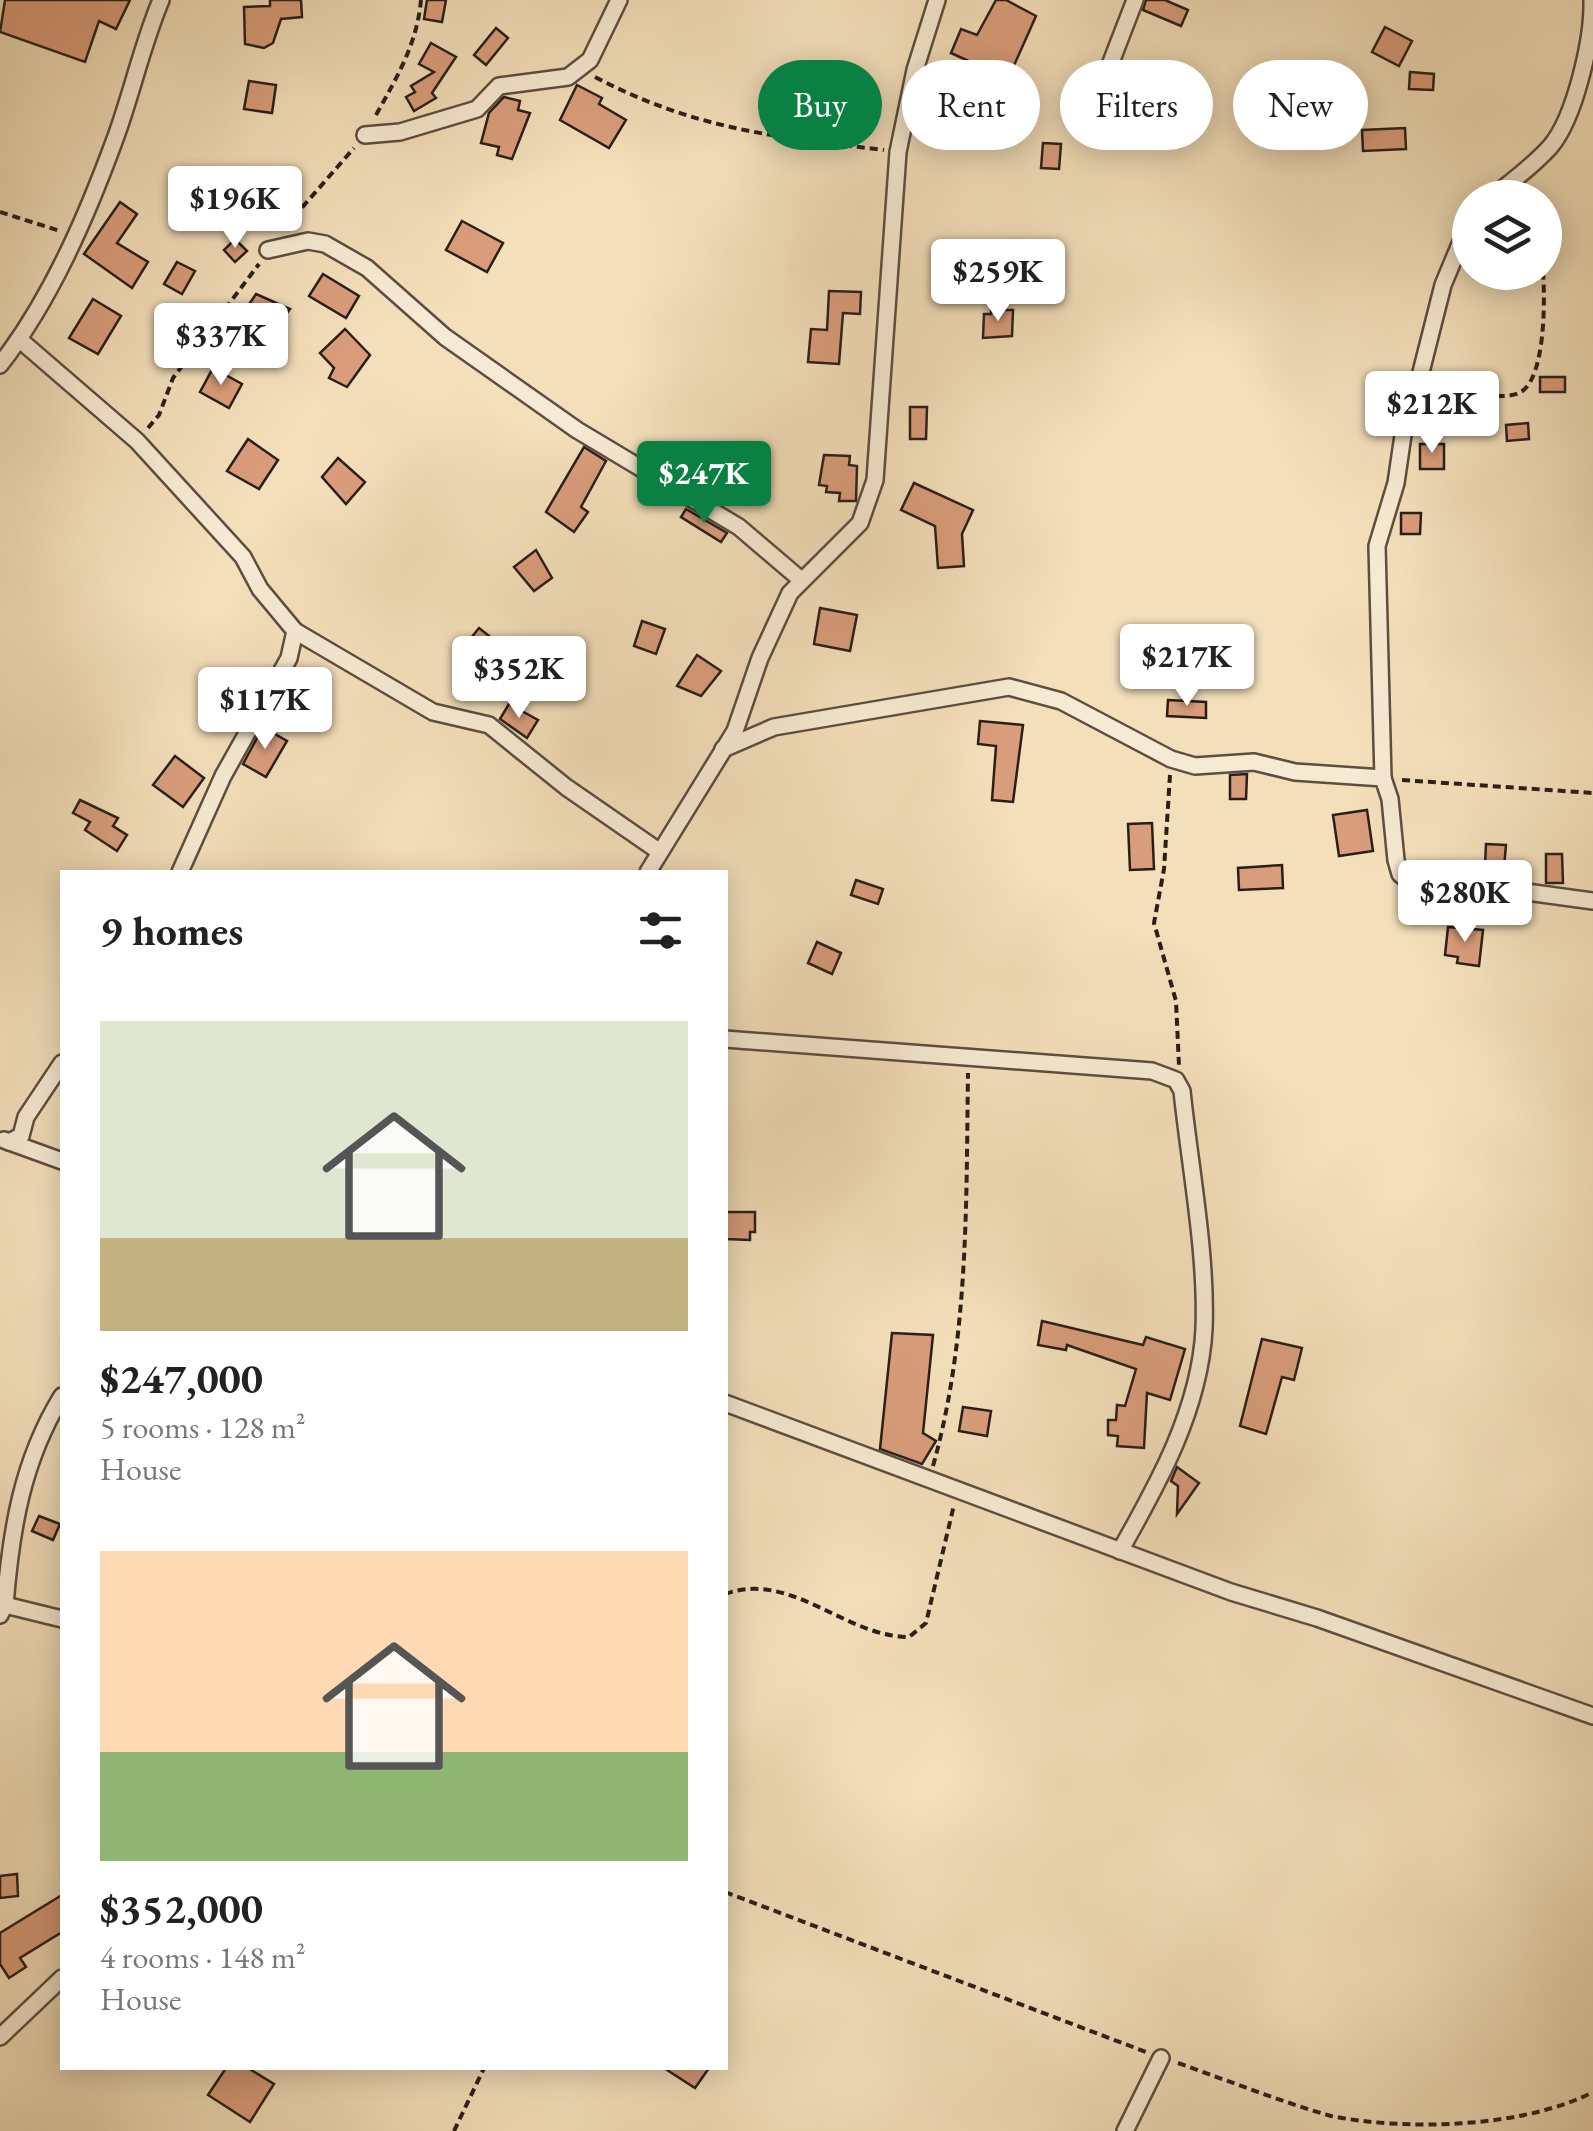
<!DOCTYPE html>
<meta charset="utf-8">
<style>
body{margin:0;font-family:"EB Garamond",serif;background:#f6f6f6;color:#222;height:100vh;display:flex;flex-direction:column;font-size:38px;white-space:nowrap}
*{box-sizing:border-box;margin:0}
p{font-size:32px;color:#767676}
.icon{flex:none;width:55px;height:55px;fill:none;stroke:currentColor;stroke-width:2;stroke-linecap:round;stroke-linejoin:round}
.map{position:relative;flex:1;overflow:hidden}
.details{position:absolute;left:60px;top:870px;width:668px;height:1200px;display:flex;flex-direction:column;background:#fff;border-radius:0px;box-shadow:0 5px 25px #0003}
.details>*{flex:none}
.banner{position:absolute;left:758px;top:60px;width:685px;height:90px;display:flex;gap:20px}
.buttons{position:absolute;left:1452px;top:180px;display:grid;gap:20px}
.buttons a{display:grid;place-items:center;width:110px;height:110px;border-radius:50%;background:#fff;box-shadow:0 5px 25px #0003;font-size:50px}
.price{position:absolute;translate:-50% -85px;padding:0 22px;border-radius:10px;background:#fff;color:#222;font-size:32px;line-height:65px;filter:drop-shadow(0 2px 5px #0008)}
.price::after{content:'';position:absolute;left:50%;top:60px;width:30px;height:22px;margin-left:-15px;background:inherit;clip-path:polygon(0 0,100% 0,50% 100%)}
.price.on{background:#0b8043;color:#fff}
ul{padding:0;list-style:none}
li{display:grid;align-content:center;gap:20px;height:530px;padding:0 40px}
li span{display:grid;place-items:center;height:310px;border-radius:0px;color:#555}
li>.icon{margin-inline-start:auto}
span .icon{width:180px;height:180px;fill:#fffc;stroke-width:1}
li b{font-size:42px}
h2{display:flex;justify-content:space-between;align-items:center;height:120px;padding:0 40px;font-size:42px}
.chip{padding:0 35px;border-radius:45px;background:#fff;box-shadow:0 5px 25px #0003;font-size:35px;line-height:90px}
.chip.on{background:#0b8043;color:#fff}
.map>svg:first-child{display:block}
.building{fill:#d99d7b;stroke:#2a1e19;stroke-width:2.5}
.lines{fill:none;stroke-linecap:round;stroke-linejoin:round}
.street-casing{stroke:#5c4e41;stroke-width:20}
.path{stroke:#2a1e19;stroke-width:4;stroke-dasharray:8 5;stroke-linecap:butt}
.street{stroke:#f7ead2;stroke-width:15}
</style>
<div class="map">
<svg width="1593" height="2131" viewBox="0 0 1593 2131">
<rect width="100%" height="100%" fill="#f3dfba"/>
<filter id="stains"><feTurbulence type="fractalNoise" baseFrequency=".002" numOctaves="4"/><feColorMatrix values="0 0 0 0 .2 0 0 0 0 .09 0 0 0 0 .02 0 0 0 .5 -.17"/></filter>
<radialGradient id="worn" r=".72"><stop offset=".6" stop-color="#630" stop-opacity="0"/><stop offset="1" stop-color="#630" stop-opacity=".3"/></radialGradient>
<!-- building -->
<g class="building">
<polygon points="5,0 130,0 116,29 99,21 85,62 0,32"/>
<polygon points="270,0 301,0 302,17 281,19 273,43 264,48 245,44 244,7 270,6"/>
<polygon points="427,0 446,0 442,22 424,19"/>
<polygon points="996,0 1006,0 1036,16 1008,79 951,53 961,29 977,35"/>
<polygon points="1146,0 1165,0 1188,10 1181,26 1143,10"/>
<polygon points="1385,27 1412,41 1399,66 1372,52"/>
<polygon points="496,28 508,38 486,65 474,55"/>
<polygon points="431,43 456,57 432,93 436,98 414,111 406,97 415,92 411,86 434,72 419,64"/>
<polygon points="1410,72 1434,74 1433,90 1409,89"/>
<polygon points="249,81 276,85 272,113 244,109"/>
<polygon points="577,85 602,98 599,104 626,120 609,148 560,120"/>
<polygon points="504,97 520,101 518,110 530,113 512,159 497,155 499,147 481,143 489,113"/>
<polygon points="1405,128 1406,149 1363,151 1362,130"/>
<polygon points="1043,143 1061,144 1059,169 1041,168"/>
<polygon points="120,202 137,214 117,243 148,262 132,288 84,254"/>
<polygon points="462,221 503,243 487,272 446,250"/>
<polygon points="235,239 247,251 235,262 224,250"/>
<polygon points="177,262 195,271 182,294 164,284"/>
<polygon points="323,274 359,296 346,318 309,296"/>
<polygon points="829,291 861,292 860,314 843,313 839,364 808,362 811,329 827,330"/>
<polygon points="256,294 290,309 277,326 248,306"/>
<polygon points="93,299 121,316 98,354 69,338"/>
<polygon points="991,310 1013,310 1012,336 983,338 984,314 991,314"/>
<polygon points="345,329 370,355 347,387 329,378 334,368 320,353"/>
<polygon points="213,368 242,384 229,408 200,392"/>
<rect x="1540" y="377" width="25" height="15"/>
<polygon points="910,407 927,407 926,439 910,439"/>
<polygon points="1528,423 1529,439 1507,441 1506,425"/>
<polygon points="248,439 278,460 259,489 227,471"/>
<rect x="1420" y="444" width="24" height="25"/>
<polygon points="584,447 606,461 581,507 588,512 574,532 546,512"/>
<polygon points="824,455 850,456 849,465 857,466 856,501 839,501 840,493 826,492 827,486 819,485"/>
<polygon points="338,458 365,482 346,504 322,477"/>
<polygon points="914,483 973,510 962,534 964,566 938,568 935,526 901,510"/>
<polygon points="686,509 727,533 721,542 681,517"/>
<polygon points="1401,513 1421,513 1420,534 1401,534"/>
<polygon points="536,550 552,578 534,591 514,567"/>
<polygon points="820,608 857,615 850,651 814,644"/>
<polygon points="642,621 665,629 656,654 634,646"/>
<polygon points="479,628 499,644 486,659 467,643"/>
<polygon points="528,647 541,660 524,677 511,665"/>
<polygon points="697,655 721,671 701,696 677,686"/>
<polygon points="1168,700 1206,702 1206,718 1167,716"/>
<polygon points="509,704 538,720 527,738 500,719"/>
<polygon points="980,721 1023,725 1013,802 992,800 996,746 978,744"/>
<polygon points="263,727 287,741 266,777 243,764"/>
<polygon points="175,756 204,778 183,807 153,785"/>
<polygon points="1247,774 1246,799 1230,799 1230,775"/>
<polygon points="80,800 118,818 113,826 127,835 117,851 85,830 90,822 73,813"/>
<polygon points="1367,810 1373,851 1339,856 1333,815"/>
<polygon points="1152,823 1154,869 1130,870 1128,824"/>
<polygon points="1486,844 1506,845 1504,867 1485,866"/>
<polygon points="1546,854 1562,854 1563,883 1546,883"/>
<polygon points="1282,865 1283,888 1239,890 1238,868"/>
<polygon points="856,880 883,889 878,904 851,895"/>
<polygon points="1448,927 1483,930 1479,966 1457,963 1458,957 1445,955"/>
<polygon points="817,942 841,953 832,974 808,963"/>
<polygon points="725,1212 755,1212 755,1232 750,1232 750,1240 725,1239"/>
<polygon points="1042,1321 1143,1345 1146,1337 1185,1349 1170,1400 1147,1393 1144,1448 1117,1446 1118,1436 1108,1435 1108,1420 1116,1420 1117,1405 1125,1406 1136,1369 1067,1345 1066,1350 1038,1345"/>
<polygon points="892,1333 933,1335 923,1433 936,1441 922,1464 880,1449"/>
<polygon points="1262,1339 1302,1348 1294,1380 1282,1377 1266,1434 1240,1426"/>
<polygon points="963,1407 991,1411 987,1436 959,1431"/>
<polygon points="1177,1467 1199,1483 1177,1514 1178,1486 1171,1481"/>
<polygon points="39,1516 60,1524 53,1540 32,1531"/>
<polygon points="17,1874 18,1896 0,1898 0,1876"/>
<polygon points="62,1895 62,1932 20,1958 26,1967 9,1978 0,1964 0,1933"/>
<polygon points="226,2068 248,2068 274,2084 250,2122 208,2095"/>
<polygon points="664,2068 709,2068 695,2088"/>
</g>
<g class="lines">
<!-- street casing -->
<g class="street-casing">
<g id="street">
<polyline points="1098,96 1135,0"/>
<polyline points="365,135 400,132 477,109 499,86 568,77 590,60 619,0"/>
<path d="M1491,198C1511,182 1533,166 1550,147C1575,118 1593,39 1592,0"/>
<polyline points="268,250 308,241 325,244 367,268 445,337 577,430 739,527 800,579"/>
<polyline points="20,340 137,441 243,557 260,589 295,631 289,658 223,776 180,872"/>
<path d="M0,365C51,299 86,218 115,139C132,93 142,45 161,0"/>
<polyline points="295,631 433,712 489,725 566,787 660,852"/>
<polyline points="723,749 774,727 1009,687 1061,701 1171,759 1195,766 1254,762 1295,772 1383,778 1390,799 1396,860 1400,874 1412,884 1498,888 1593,901"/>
<polyline points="1383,778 1377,546 1396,483 1407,408 1418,384 1443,285 1470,220"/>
<polyline points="648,872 735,731 760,658 790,593 860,523 875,480 898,152 915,70 937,0"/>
<path d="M725,1039L1152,1071L1176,1080L1182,1091C1190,1167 1207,1254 1204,1329C1200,1409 1158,1484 1120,1551"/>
<polyline points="4,1140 62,1161"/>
<polyline points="9,1142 21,1136 26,1117 62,1063"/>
<polyline points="725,1403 1231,1592 1317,1618 1593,1716"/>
<polyline points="5,1605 62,1619"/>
<path d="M0,1615L5,1605C11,1530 22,1461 62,1396"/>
<polyline points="0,2037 62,1978"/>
<polyline points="1125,2131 1161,2058"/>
</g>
</g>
<!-- path -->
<g class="path">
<path d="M595,77C694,129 775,137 884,150"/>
<path d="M376,115C397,77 417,44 421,0"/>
<polyline points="0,212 60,231"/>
<polyline points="285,227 354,148"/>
<path d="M1432,388C1451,391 1503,401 1519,393C1546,381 1545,298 1543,272"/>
<polyline points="148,428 159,415 173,378 259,264"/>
<polyline points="1170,775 1164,869 1154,923 1176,1001 1179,1066"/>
<polyline points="1402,780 1593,793"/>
<path d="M933,1466C969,1338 966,1204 968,1073"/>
<path d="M725,1594C791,1570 845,1637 909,1637L926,1623L954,1505"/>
<polyline points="725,1892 1146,2052"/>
<path d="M1178,2063C1229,2081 1279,2101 1331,2116C1406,2131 1523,2128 1593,2092"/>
<polyline points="454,2131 484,2068"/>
</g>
<!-- street -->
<use href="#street" class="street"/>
</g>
<rect width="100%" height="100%" filter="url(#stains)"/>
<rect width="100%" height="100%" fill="url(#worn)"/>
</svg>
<div class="buttons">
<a><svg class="icon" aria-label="layers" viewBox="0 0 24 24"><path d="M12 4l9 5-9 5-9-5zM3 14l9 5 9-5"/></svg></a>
</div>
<b class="price" style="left:235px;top:251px">$196K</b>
<b class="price" style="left:998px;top:324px">$259K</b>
<b class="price" style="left:221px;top:388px">$337K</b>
<b class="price" style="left:1432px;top:456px">$212K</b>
<b class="price on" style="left:704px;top:526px">$247K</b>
<b class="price" style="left:1187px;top:709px">$217K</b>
<b class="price" style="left:519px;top:721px">$352K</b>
<b class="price" style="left:265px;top:752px">$117K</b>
<b class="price" style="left:1465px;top:945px">$280K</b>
<div class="banner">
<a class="chip on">Buy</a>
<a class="chip">Rent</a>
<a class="chip">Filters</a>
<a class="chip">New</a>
</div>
<section class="details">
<h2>9 homes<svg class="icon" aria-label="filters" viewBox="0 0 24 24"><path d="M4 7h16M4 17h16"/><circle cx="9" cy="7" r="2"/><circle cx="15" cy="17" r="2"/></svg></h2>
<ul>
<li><span style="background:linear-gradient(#dfe7d0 70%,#c2b280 0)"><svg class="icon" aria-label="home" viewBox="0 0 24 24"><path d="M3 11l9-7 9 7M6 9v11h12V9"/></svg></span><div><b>$247,000</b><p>5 rooms · 128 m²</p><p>House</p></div></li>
<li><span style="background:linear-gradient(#ffd9b3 65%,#8fb573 0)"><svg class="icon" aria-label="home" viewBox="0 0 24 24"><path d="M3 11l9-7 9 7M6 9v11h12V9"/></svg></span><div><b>$352,000</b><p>4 rooms · 148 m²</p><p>House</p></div></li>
</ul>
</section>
</div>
